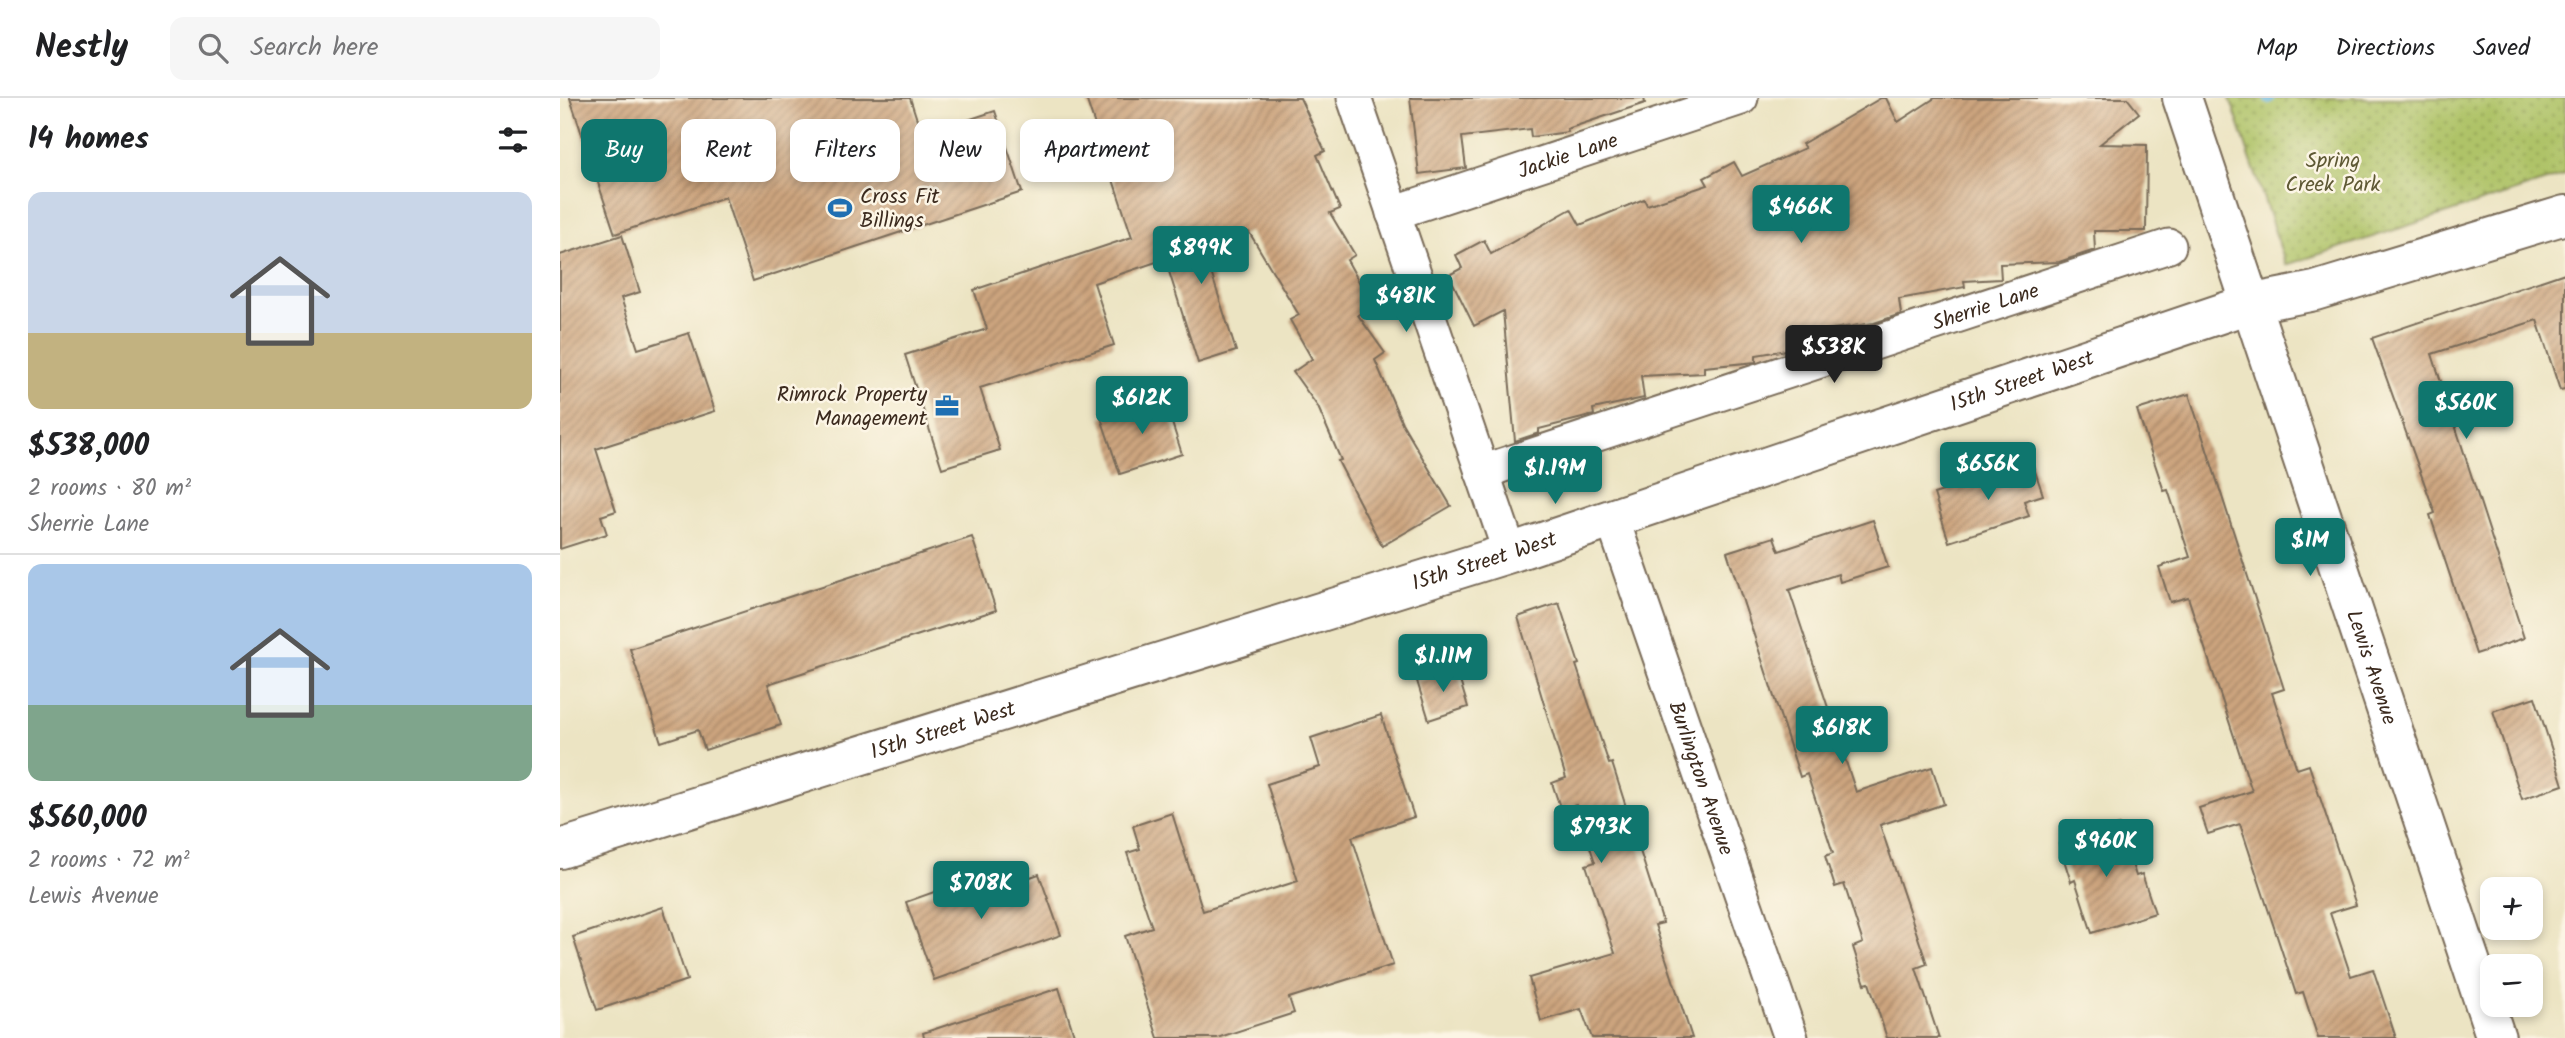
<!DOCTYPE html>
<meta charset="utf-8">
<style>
body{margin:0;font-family:Kalam,sans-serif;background:#f6f6f6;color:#202124;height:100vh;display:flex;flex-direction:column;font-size:26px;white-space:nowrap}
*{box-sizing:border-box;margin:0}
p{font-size:23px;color:#757577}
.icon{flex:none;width:38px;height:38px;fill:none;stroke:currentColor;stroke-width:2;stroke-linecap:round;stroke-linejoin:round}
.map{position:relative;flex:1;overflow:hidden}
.details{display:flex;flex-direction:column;background:#fff;width:560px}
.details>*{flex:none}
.hud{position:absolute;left:21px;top:21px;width:665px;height:63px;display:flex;gap:14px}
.controls{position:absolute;left:1920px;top:779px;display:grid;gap:14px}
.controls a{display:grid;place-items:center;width:63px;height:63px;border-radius:14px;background:#fff;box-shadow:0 4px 10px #0003;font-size:35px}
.price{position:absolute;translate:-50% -60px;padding:0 16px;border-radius:7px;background:#0f766e;color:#fff;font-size:23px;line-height:46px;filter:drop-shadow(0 2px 4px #0008)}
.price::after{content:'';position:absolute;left:50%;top:42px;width:21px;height:16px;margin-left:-10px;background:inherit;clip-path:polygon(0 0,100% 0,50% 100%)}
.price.active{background:#222;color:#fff}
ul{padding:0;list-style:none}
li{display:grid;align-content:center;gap:14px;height:371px;padding:0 28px}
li+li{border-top:2px solid #e0e0e0}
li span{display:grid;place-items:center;height:217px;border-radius:14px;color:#555}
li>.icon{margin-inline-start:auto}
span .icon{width:126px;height:126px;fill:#fffc;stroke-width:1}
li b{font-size:30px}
h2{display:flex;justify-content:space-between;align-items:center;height:84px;padding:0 28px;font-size:30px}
.chip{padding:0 24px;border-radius:14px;background:#fff;box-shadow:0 4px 10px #0003;font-size:24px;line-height:63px}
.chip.active{background:#0f766e;color:#fff}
header{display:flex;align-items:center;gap:42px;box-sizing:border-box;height:98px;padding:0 35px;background:#fff;border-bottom:2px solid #e0e0e0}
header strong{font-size:33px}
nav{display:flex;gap:38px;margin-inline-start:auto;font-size:24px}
.search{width:490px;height:63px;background:#f6f6f6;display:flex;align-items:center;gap:18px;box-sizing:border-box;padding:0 24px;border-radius:14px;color:#757577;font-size:26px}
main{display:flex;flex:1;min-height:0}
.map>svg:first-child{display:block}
.grass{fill:url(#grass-dots);stroke:#757642;stroke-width:2}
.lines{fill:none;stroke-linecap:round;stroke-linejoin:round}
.stream{stroke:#69b9e4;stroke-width:10}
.building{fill:url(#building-hatch)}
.street-casing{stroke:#796b58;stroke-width:37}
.secondary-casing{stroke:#796b58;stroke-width:42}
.street{stroke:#fff;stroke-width:33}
.secondary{stroke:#fff;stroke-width:38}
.labels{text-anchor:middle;stroke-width:5;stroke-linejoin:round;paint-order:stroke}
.street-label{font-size:21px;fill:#3b2a1e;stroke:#fcf5e5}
.park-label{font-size:21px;fill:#5e5834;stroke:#fcf5e5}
.poi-label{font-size:21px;fill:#3b2a1e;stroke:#fcf5e5;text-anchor:start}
</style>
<header>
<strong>Nestly</strong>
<div class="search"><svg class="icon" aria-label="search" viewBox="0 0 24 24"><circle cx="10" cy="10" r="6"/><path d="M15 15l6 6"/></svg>Search here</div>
<nav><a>Map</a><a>Directions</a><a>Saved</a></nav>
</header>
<main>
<section class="details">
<h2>14 homes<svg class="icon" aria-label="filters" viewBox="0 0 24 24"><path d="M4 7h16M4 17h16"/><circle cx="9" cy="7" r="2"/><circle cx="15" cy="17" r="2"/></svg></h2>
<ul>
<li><span style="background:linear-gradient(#c9d6e8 65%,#c2b280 0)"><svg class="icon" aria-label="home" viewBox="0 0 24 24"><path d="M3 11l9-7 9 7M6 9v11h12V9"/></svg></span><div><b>$538,000</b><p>2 rooms · 80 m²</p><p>Sherrie Lane</p></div></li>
<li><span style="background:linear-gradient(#a9c7e8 65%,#7fa58c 0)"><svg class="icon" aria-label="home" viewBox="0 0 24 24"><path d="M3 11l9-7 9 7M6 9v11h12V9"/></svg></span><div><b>$560,000</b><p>2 rooms · 72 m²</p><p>Lewis Avenue</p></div></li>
</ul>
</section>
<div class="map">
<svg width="2005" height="940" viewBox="0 0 2005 940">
<defs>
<pattern id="grass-dots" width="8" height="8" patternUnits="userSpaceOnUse" patternTransform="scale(1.75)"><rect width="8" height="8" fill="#afc367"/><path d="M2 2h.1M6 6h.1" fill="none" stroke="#909f54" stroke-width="1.8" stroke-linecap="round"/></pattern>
<pattern id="building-hatch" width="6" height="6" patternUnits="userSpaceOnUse" patternTransform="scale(1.75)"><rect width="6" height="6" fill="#cca47e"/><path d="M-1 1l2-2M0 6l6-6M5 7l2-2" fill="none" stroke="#a78667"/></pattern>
</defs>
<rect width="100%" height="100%" fill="#fcf5e5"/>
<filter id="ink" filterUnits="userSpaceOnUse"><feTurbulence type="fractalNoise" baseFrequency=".0143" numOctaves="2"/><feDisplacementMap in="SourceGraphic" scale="14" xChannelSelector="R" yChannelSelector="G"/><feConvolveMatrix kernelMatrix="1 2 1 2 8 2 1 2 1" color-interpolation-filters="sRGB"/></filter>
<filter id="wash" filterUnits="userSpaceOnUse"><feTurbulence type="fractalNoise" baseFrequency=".00686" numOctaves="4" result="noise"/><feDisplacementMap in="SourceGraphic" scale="28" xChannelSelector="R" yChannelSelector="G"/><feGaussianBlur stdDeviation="1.57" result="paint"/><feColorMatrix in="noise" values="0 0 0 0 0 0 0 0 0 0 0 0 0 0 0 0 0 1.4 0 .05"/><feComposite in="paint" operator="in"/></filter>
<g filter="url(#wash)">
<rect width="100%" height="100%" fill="#ece4c3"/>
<!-- grass -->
<polygon class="grass" points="1670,0 2005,0 2005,77 1726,167"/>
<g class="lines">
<!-- stream -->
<polyline class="stream" points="1709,1 1710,0"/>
</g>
<g id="blocks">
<!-- building -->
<g class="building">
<polygon points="10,0 350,0 362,37 435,13 462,94 193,183 165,99 55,136"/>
<polygon points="526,0 740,0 765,53 757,57 780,111 770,115 795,157 787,162 813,209 798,217 825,255 815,262 842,325 891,408 822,448 778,363 781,362 758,309 733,274 752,261 730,222 739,217 689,134 643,149 676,253 638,265 605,161 534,185 554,247 420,290 440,352 382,370 345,257 427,231 414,192 572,139"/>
<polygon points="850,0 1084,0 1085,5 1007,31 1008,34 971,39 970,31 902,39 906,70 859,76"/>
<polygon points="1321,0 1326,0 1338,24 1375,0 1567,0 1579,15 1540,46 1587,47 1586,133 1534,133 1535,152 1499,164 1440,166 1441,181 1404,183 1405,189 1339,201 1341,216 1314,225 1236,236 1238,250 1196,257 1196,264 1144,269 1144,275 1081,278 1084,300 1033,311 1034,317 979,331 979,335 955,343 943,213 914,228 889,177 902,170 896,157 924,142 931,156 1011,111 1020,127 1084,101 1087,107 1148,87 1144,80 1174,64 1182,78 1245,50 1242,46"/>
<polygon points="62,137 80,194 61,200 78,251 129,235 155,313 36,351 56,413 41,418 47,436 0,451 0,157"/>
<polygon points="2005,175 2005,291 2000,292 1977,222 1872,256 1964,540 1916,556 1870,417 1875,415 1812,240"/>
<polygon points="1629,296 1724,591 1712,595 1737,671 1749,667 1796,807 1770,815 1791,878 1813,871 1836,940 1758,940 1743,894 1736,896 1680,726 1648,736 1639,710 1692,693 1628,499 1610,504 1599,469 1630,459 1608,392 1604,393 1577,312"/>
<polygon points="604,300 622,356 560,376 541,320"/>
<polygon points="1472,364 1483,397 1464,403 1469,418 1389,444 1374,396"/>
<polygon points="1313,422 1328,469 1280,484 1278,476 1229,492 1296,694 1372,669 1384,706 1320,727 1367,866 1356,870 1379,940 1327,940 1309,885 1305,886 1293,849 1303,845 1284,786 1275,789 1265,758 1273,755 1247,676 1240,679 1167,454 1214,439 1219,453"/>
<polygon points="412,439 436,512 208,586 221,627 145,652 138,632 101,644 70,551"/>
<polygon points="999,505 1019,566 1016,567 1049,666 1052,665 1103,825 1095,827 1132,940 1032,940 1021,911 981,923 969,880 1055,855 1026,767 1035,764 1016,707 1001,712 992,685 1006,680 958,519"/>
<polygon points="896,570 908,609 869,622 857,583"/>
<polygon points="1975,599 2003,687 1962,701 1933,613"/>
<polygon points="821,617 854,719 792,739 833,867 729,900 734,915 657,940 598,940 565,838 592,829 567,755 580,751 573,728 612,715 643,813 738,783 707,686 760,669 751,640"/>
<polygon points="1559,727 1576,778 1582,776 1595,815 1532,835 1515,782 1511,784 1499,746"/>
<polygon points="438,771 444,788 479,776 501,837 374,882 346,804"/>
<polygon points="103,809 127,882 37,912 13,839"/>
<polygon points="499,890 515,940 364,940 363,935"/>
</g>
</g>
</g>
<g filter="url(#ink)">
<use href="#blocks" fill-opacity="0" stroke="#796b58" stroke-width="2"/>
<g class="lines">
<!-- street casing -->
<g class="street-casing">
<g id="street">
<polyline points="794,0 950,455"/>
<path id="s1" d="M833,115L1181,0"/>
<path id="s2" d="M922,374L1609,148"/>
<path id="s3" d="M1052,420L1231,940"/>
</g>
</g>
<!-- secondary casing -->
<g class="secondary-casing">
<g id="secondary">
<path id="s4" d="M1622,0L1936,940"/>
<path id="s5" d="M0,751L950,455L1689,206L1755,193L2005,117"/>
</g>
</g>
<!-- street -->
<use href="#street" class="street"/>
<!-- secondary -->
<use href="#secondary" class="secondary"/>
</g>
</g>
<!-- icons -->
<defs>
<g id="stadium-bare" transform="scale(1.89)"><path d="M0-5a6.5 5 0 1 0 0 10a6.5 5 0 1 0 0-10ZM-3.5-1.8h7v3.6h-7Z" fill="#1f6fb2" stroke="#fcf5e5" stroke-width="2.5" paint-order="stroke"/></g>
<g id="office-bare" transform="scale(1.89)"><path d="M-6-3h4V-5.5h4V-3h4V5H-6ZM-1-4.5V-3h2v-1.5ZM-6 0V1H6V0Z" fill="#1f6fb2" stroke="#fcf5e5" stroke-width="2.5" paint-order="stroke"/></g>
</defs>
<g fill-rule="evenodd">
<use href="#stadium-bare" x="280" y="110"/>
<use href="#office-bare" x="387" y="308"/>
</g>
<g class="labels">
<!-- street labels -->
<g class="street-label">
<text dy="7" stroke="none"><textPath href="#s1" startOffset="184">Jackie Lane</textPath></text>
<text dy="7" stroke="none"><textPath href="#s2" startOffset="530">Sherrie Lane</textPath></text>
<text dy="7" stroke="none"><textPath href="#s5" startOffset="1535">15th Street West</textPath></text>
<text dy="7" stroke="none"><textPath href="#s5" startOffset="968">15th Street West</textPath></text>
<text dy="7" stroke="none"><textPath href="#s4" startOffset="600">Lewis Avenue</textPath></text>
<text dy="7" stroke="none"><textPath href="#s5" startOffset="401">15th Street West</textPath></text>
<text dy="7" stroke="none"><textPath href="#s3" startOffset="275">Burlington Avenue</textPath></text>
</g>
<!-- park labels -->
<g class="park-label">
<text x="1773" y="69">Spring<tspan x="1773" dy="24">Creek Park</tspan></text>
</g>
<!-- poi labels -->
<g class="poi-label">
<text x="300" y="105">Cross Fit<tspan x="300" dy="24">Billings</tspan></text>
<text x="367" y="303" text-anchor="end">Rimrock Property<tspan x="367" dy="24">Management</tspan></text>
</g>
</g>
</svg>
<div class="controls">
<a>+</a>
<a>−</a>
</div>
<b class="price" style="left:1241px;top:147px">$466K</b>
<b class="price" style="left:641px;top:188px">$899K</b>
<b class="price" style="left:846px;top:236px">$481K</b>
<b class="price active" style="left:1274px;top:287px">$538K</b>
<b class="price" style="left:582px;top:338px">$612K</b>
<b class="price" style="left:1906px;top:343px">$560K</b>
<b class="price" style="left:1428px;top:404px">$656K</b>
<b class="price" style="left:995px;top:408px">$1.19M</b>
<b class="price" style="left:1750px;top:480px">$1M</b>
<b class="price" style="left:883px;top:596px">$1.11M</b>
<b class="price" style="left:1282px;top:668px">$618K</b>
<b class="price" style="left:1041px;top:767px">$793K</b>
<b class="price" style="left:1546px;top:781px">$960K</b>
<b class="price" style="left:421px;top:823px">$708K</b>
<div class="hud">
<a class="chip active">Buy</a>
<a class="chip">Rent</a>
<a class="chip">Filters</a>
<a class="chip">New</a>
<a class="chip">Apartment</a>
</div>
</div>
</main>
